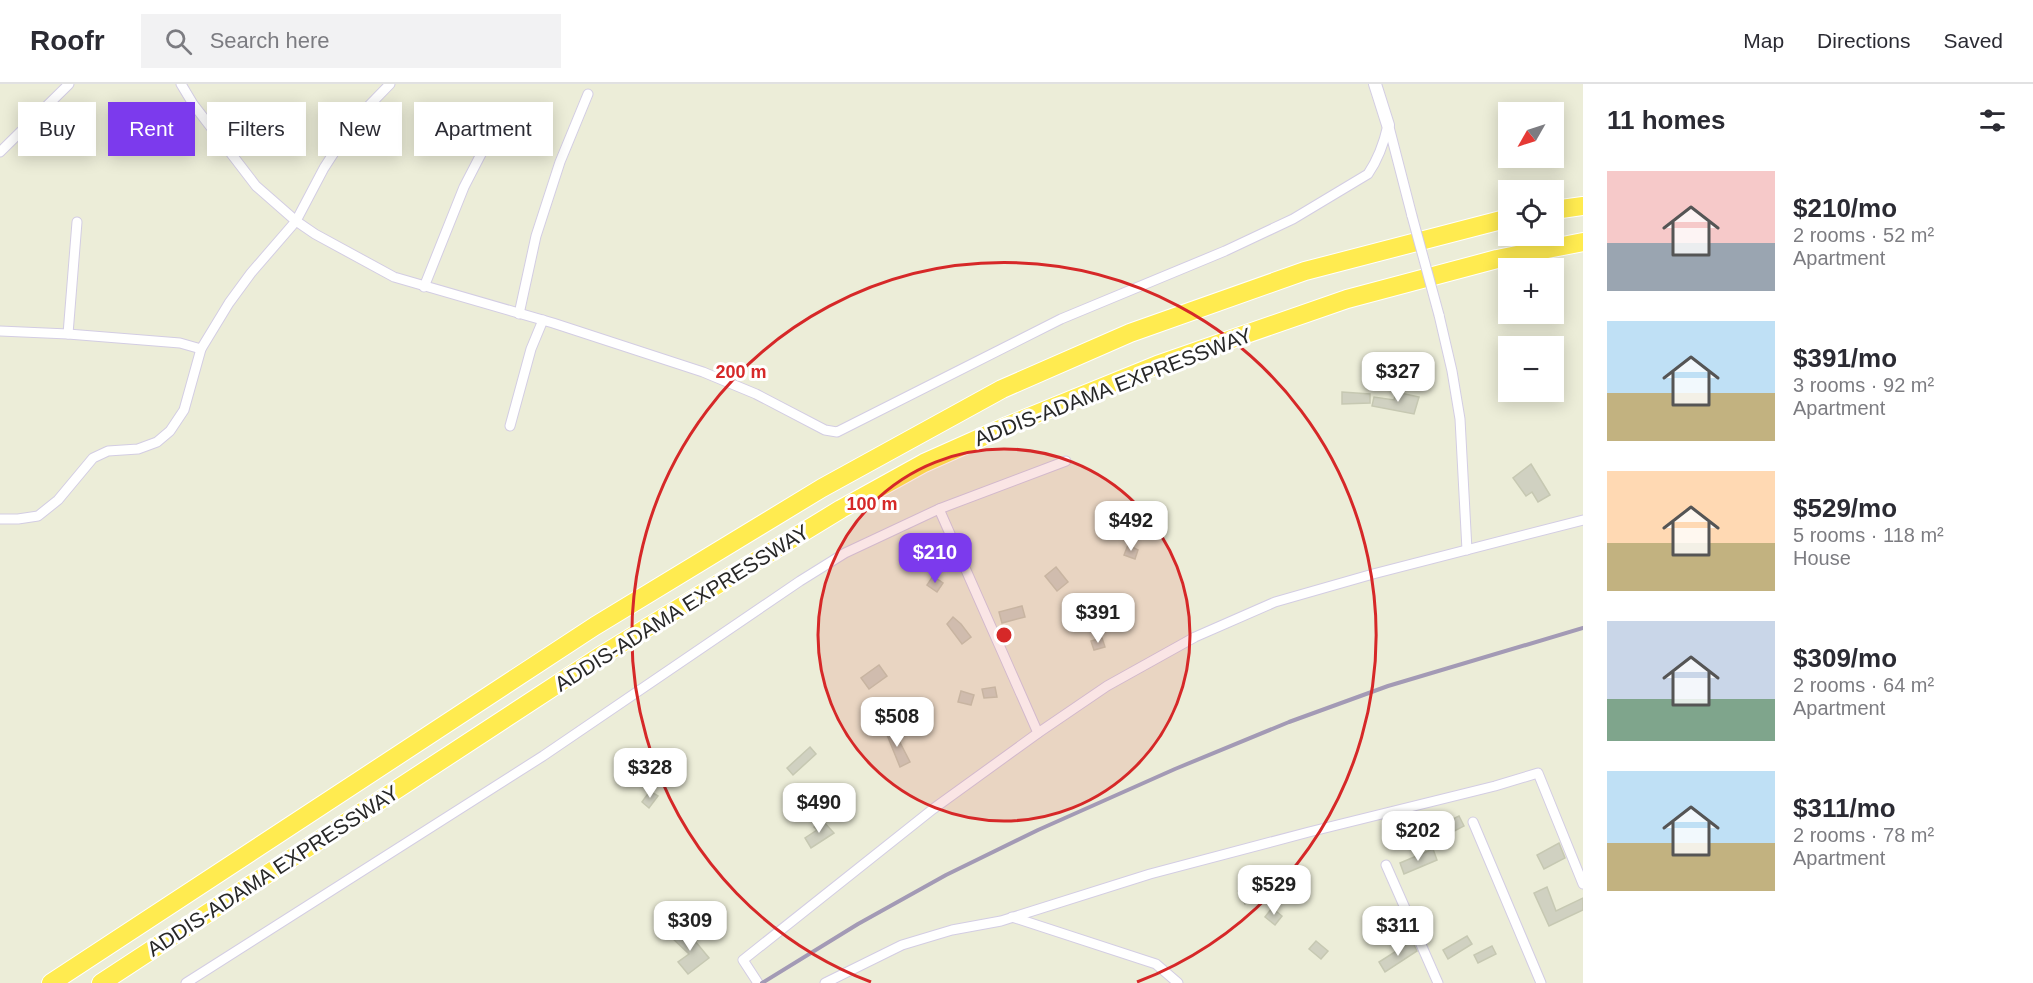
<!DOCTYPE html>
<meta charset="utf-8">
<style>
body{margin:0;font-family:Arial,sans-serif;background:#f2f2f3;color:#2b2b33;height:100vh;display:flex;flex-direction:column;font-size:22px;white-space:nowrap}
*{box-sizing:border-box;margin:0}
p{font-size:20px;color:#7c7c81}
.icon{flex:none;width:33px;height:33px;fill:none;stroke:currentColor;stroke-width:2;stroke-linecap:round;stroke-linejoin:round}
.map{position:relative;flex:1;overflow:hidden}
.drawer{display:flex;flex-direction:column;background:#fff;width:450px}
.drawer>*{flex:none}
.banner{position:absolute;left:18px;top:18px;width:570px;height:54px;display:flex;gap:12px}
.needle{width:39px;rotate:231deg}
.buttons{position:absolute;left:1498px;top:18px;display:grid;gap:12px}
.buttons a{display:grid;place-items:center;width:66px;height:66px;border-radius:0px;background:#fff;box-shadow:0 3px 15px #0003;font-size:30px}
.price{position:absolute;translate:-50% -51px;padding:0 14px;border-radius:12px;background:#fff;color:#222;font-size:20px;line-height:39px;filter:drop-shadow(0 2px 3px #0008)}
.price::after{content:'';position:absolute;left:50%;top:36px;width:18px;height:14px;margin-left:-9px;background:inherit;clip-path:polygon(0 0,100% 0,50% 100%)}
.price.current{background:#7c3aed;color:#fff}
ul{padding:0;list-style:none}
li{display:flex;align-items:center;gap:18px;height:150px;padding:0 24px}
li span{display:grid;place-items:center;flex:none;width:168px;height:120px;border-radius:0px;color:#555}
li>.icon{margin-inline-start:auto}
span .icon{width:72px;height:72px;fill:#fffc;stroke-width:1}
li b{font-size:26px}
h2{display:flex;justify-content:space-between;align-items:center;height:72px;padding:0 24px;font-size:26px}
.chip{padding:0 21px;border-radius:0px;background:#fff;box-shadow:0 3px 15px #0003;font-size:21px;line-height:54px}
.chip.current{background:#7c3aed;color:#fff}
header{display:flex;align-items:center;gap:36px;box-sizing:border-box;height:84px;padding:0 30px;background:#fff;border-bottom:2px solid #e1e1e2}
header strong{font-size:28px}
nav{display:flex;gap:33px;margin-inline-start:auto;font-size:21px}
.search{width:420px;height:54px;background:#f2f2f3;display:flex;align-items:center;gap:15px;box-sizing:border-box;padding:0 21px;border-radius:0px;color:#7c7c81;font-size:22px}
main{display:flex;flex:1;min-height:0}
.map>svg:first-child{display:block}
.building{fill:#d0d1c1;stroke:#c6c8b2;stroke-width:1.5}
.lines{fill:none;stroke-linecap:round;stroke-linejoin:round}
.minor-casing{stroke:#d3cde3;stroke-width:11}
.tertiary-casing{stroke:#d3cde3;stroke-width:14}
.motorway-casing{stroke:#fff;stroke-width:20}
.minor{stroke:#fff;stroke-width:9}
.tertiary{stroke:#fff;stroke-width:12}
.motorway{stroke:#ffeb50;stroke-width:18}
.rail{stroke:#a39ab5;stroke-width:4}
.minor-bridge-casing{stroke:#d3cde3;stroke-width:11;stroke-linecap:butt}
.minor-bridge{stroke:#fff;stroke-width:9}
.ring{fill:none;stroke:#d62828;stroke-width:3}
.labels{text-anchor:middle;stroke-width:6;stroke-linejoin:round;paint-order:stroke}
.street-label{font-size:21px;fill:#282828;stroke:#fff}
.centre{fill:#d62828;stroke:#fff;stroke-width:3}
.ring-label{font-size:18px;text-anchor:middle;font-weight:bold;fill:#d62828;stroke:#fff;stroke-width:6;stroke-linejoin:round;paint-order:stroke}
</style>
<header>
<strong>Roofr</strong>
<div class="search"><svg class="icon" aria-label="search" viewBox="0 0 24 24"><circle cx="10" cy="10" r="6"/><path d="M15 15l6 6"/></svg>Search here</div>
<nav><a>Map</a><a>Directions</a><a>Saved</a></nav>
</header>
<main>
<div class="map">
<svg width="1583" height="899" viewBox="0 0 1583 899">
<rect width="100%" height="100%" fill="#ecedd8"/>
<!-- building -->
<g class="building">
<polygon points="1342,308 1370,310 1370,319 1342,320"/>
<polygon points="1396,308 1419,313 1414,330 1372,322 1374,313 1394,316"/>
<polygon points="1531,380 1550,411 1538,418 1532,408 1526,412 1513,394"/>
<polygon points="1128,461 1138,466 1135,475 1124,471"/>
<polygon points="1056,483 1068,498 1057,507 1045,492"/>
<polygon points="933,492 943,499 937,508 927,501"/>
<polygon points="1022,522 1025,533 1002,539 999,528"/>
<polygon points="953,533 961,540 971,553 962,560 947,540"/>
<polygon points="1102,554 1105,563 1094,566 1091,557"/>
<polygon points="879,581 887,592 869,605 861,594"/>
<polygon points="995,603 997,613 984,614 982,605"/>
<polygon points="961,607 974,611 971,621 958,618"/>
<polygon points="892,643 910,678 900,683 885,646"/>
<polygon points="810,663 816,670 793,691 787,684"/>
<polygon points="650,707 658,712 649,724 642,718"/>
<polygon points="1459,732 1464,742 1443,753 1438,742"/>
<polygon points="822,736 834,749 811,764 805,754 817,746 814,743"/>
<polygon points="1559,759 1565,774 1544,785 1537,771"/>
<polygon points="1433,765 1437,776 1404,790 1400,779"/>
<polygon points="1249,802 1255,814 1245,820 1238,807"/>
<polygon points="1547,803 1556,827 1583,814 1583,826 1549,842 1534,809"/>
<polygon points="1272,824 1282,832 1275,841 1265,833"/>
<polygon points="678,845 692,859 695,857 709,874 688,890 678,878 689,870 670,852"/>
<polygon points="1467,852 1472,860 1448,875 1443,866"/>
<polygon points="1316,857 1328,867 1321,875 1309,865"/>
<polygon points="1412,857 1417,867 1385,888 1379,878"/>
<polygon points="1492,862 1496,870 1478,879 1474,871"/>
</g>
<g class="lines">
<!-- minor casing -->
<g class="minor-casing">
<g id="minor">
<path d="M181,0L193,20L256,102L296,137L315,150L394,193L553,239L703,288L756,310L825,346L837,348L1061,235L1225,167L1293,135L1368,90C1379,74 1384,59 1388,41"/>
<polyline points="1389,43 1412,132"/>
<polyline points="0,68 69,0"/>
<polyline points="424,203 464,103 495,43 499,40 529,49"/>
<polyline points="519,230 536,152 560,78 588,10"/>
<polyline points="1439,231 1452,287 1460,335 1467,466"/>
<polyline points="0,247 68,250 180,259 201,265"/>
<polyline points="68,250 77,138"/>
<polyline points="510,342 531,265 543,236"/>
<polyline points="939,425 1038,649"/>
<polyline points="0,435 18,435 38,432 58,416 93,374 108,367 138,365 157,358 170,347 184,326 201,265 229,219 251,189 296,137 324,84 355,36 390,0"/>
<polyline points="1473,738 1541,899"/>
<polyline points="1386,781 1438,899"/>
<polyline points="1012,833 1156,880 1178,899"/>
<polyline points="186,899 543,672 800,497 845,469 939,425 1066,377"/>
<polyline points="758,899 743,876 933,725 1038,649 1107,602 1195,553 1275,518 1373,490 1583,436"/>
<polyline points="825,899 902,861 952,846 1001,837 1150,790 1309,748 1495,702 1538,689 1583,800"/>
</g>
</g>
<!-- tertiary casing -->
<g class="tertiary-casing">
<polyline id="tertiary" points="1375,0 1388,41"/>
</g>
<!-- motorway casing -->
<g class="motorway-casing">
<g id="motorway">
<polyline points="1554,126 1583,122"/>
<polyline points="51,899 595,542 822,404 1002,305 1130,249 1305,187 1509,134"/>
<polyline points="101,899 599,573 841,425 924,379 1007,342 1157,281 1347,215 1497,175 1583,158"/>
</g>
</g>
<!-- minor -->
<use href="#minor" class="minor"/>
<!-- tertiary -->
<use href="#tertiary" class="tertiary"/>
<!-- motorway -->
<use href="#motorway" class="motorway"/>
<!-- rail -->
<polyline class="rail" points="762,899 858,840 946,791 1038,746 1175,685 1289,638 1388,602 1583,544"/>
<!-- minor-bridge casing -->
<g class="minor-bridge-casing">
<polyline id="minor-bridge" points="1412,132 1439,231"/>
</g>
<!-- minor-bridge -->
<use href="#minor-bridge" class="minor-bridge"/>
</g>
<!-- distance rings -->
<circle cx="1004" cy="551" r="186" fill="#d62828" fill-opacity=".12"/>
<g class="ring">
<circle cx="1004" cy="551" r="186"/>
<path d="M871 898A372 372 0 1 1 1137 898"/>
</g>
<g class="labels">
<!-- street labels -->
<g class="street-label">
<text transform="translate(1113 303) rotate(-21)" y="7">ADDIS-ADAMA EXPRESSWAY</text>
<text transform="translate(682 524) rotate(-32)" y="7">ADDIS-ADAMA EXPRESSWAY</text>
<text transform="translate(273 787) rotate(-33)" y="7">ADDIS-ADAMA EXPRESSWAY</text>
</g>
</g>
<circle cx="1004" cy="551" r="9" class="centre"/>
<g class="ring-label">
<text x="741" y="294">200 m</text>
<text x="872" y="426">100 m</text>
</g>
</svg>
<div class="buttons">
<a><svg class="needle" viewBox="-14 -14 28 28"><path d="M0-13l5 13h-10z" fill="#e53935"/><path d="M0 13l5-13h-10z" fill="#7c7c81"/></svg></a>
<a><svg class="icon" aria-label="locate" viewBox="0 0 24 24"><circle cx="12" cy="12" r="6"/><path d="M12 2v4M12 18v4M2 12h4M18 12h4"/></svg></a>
<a>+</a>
<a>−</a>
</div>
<b class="price" style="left:1398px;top:319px">$327</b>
<b class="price" style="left:1131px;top:468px">$492</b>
<b class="price current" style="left:935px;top:500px">$210</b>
<b class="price" style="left:1098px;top:560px">$391</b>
<b class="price" style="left:897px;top:664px">$508</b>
<b class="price" style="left:650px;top:715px">$328</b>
<b class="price" style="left:819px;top:750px">$490</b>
<b class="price" style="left:1418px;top:778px">$202</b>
<b class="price" style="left:1274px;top:832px">$529</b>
<b class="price" style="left:690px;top:868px">$309</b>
<b class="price" style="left:1398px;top:873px">$311</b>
<div class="banner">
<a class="chip">Buy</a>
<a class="chip current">Rent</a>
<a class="chip">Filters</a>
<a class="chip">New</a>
<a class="chip">Apartment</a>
</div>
</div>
<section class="drawer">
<h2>11 homes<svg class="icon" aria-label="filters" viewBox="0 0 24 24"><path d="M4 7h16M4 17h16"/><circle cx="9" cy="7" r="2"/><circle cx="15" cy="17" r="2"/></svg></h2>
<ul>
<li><span style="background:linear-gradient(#f6c9c9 60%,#9aa5b1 0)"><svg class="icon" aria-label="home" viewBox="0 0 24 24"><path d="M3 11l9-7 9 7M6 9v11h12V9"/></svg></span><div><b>$210/mo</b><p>2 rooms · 52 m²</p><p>Apartment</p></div></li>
<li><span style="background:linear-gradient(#bfe0f5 60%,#c2b280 0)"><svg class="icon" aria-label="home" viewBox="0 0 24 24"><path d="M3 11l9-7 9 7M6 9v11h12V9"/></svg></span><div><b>$391/mo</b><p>3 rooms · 92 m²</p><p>Apartment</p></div></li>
<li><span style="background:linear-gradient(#ffd9b3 60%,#c2b280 0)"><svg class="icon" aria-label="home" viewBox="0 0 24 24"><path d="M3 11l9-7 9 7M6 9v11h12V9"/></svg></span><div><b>$529/mo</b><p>5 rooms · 118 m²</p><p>House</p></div></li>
<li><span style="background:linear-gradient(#c9d6e8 65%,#7fa58c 0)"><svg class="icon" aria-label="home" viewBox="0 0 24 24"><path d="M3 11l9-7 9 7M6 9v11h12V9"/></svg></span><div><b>$309/mo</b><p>2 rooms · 64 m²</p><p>Apartment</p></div></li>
<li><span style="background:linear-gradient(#bfe0f5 60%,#c2b280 0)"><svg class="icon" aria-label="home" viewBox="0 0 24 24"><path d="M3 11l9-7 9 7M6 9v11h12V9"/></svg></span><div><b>$311/mo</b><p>2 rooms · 78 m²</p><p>Apartment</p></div></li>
</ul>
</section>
</main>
